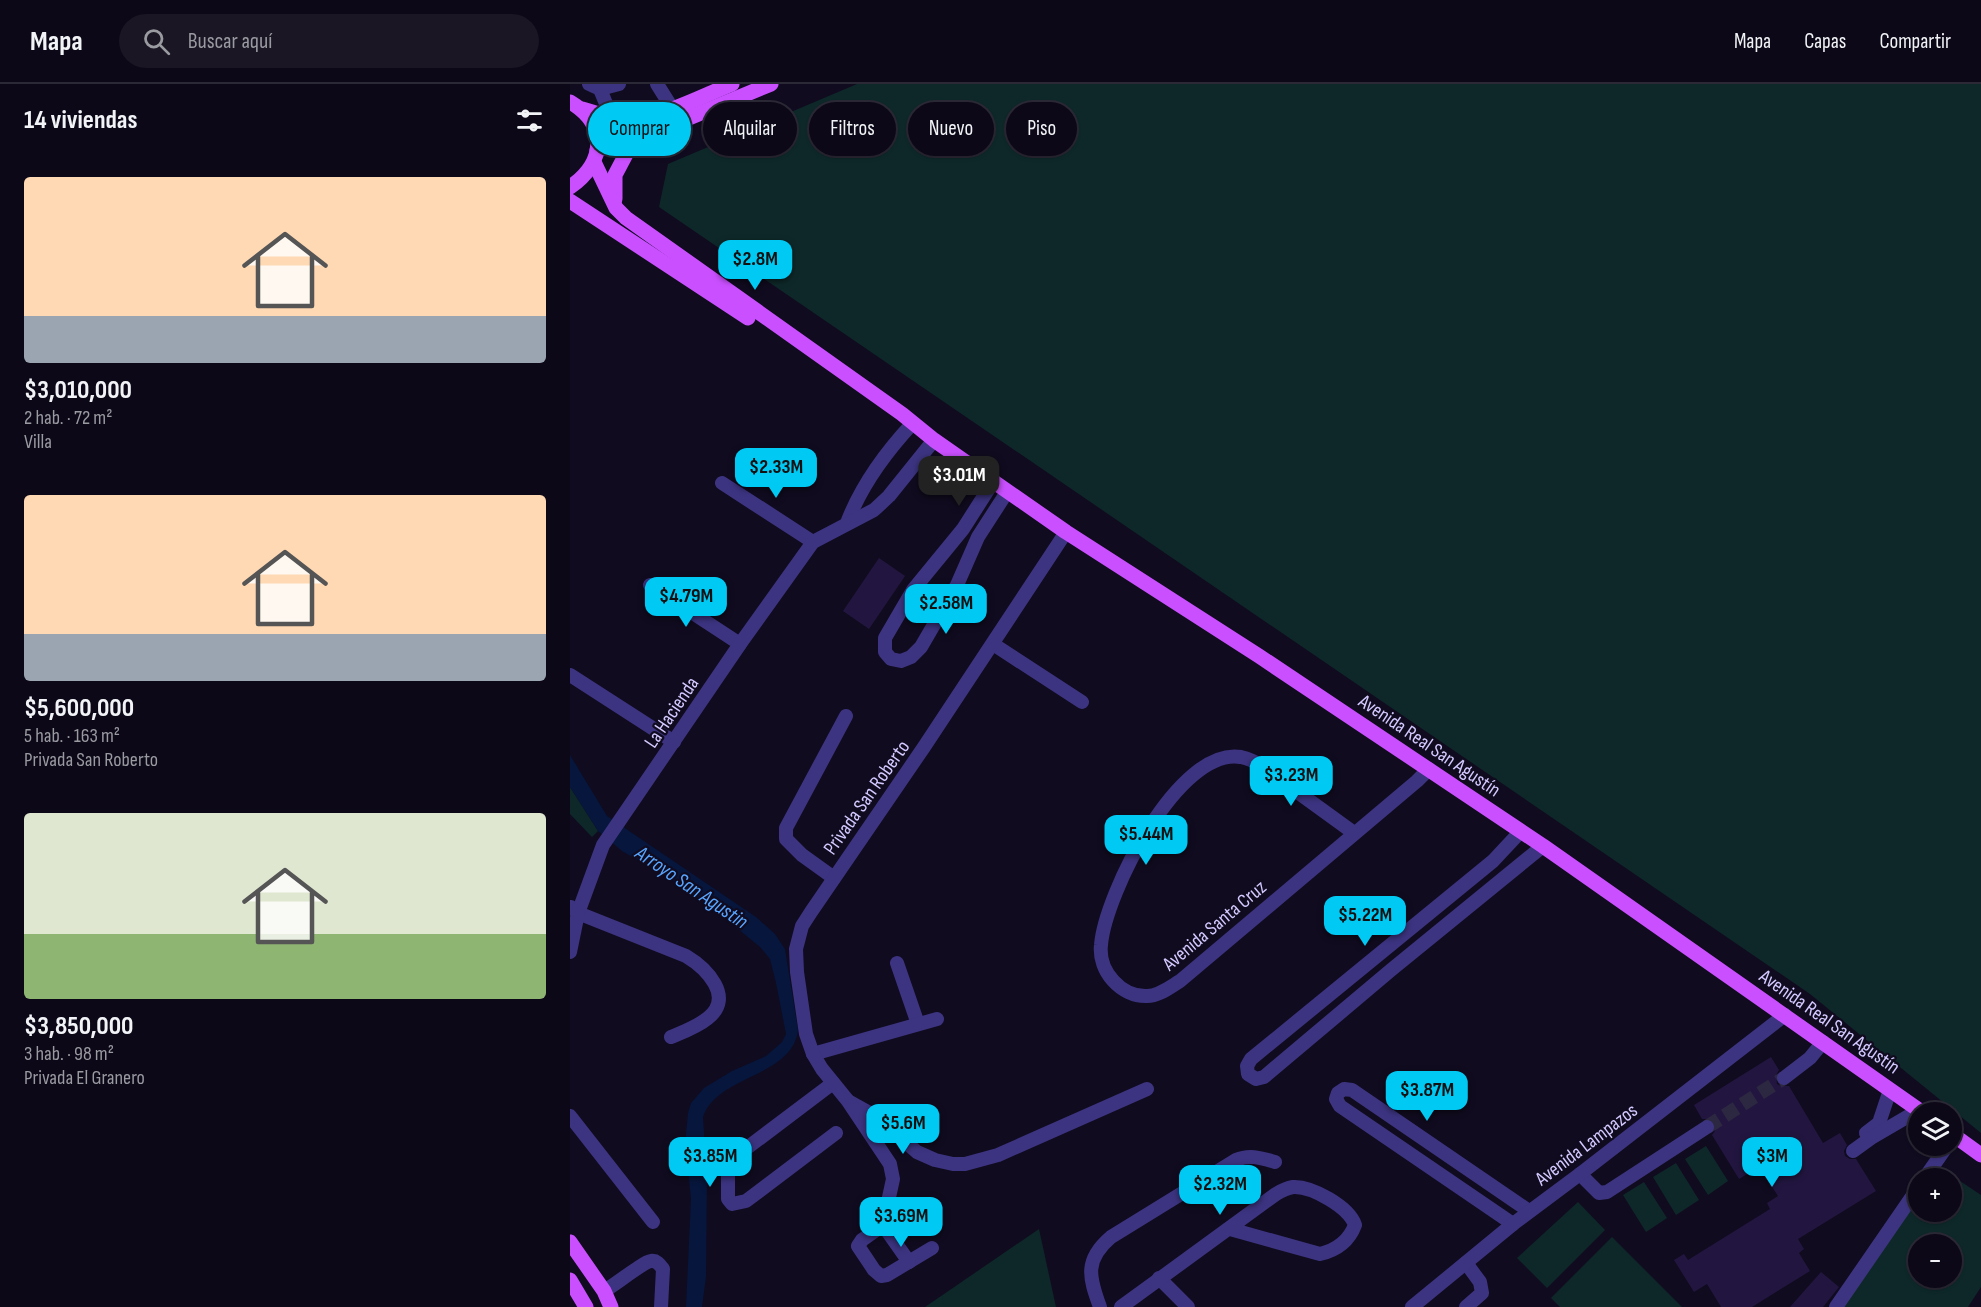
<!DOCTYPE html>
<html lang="es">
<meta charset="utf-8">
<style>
body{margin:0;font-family:"Sofia Sans Condensed",sans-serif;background:#1a1624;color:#f1f3f6;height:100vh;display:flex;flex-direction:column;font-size:22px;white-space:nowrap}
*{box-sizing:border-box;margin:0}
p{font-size:20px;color:#9a9aa1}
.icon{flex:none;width:33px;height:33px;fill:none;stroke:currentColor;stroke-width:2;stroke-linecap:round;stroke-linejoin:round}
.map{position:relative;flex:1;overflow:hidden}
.sheet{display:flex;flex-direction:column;background:#0c0817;width:570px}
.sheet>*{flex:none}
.hud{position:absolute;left:18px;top:18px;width:570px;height:54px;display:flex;gap:12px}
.fabs{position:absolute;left:1338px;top:1018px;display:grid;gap:12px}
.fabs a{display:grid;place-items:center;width:54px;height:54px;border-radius:50%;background:#0c0817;box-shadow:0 2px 4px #0004,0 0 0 2px #2c2936;font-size:30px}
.price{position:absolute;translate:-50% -51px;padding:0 14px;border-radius:12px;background:#00caf4;color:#111;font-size:20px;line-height:39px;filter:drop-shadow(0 2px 3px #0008)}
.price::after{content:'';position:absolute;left:50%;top:36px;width:18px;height:14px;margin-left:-9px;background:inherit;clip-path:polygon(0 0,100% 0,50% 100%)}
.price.current{background:#222;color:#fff}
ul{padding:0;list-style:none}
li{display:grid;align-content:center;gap:12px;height:318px;padding:0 24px}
li span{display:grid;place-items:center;height:186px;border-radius:6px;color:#555}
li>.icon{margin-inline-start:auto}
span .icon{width:108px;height:108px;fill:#fffc;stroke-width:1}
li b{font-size:26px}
h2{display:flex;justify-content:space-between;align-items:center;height:72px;padding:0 24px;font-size:26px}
.tag{padding:0 21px;border-radius:27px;background:#0c0817;box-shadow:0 2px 4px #0004,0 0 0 2px #2c2936;font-size:21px;line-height:54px}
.tag.current{background:#00caf4;color:#111}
header{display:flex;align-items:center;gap:36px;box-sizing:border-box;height:84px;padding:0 30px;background:#0c0817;border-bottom:2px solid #2c2936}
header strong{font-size:28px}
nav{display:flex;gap:33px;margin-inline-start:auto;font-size:21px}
.search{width:420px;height:54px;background:#1a1624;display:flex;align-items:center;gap:15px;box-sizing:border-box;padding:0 21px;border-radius:33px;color:#9a9aa1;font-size:22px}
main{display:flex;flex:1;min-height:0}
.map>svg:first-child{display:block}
.green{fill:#0e2829;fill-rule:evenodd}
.water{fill:#07163c}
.building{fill:#221640}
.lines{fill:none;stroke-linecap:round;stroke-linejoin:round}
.minor-tunnel{stroke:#2d2841;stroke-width:14;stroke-dasharray:14 7;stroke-linecap:butt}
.minor{stroke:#3c3480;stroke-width:14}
.major{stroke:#ca50ff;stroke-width:15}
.labels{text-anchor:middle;stroke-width:4.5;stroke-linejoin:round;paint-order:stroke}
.street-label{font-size:20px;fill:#d3c9ff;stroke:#100b1f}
.water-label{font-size:21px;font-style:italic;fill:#57a5ff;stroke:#100b1f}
</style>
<header>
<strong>Mapa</strong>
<div class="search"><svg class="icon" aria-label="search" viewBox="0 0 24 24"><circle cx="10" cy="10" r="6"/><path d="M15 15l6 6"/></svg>Buscar aquí</div>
<nav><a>Mapa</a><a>Capas</a><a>Compartir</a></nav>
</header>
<main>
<section class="sheet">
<h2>14 viviendas<svg class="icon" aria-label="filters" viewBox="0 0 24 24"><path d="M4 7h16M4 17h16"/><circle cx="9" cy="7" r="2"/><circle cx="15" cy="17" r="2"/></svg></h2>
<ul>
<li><span style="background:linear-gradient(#ffd9b3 75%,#9aa5b1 0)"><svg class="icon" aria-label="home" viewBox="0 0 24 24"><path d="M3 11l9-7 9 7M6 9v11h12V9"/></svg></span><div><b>$3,010,000</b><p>2 hab. · 72 m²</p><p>Villa</p></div></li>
<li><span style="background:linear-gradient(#ffd9b3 75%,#9aa5b1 0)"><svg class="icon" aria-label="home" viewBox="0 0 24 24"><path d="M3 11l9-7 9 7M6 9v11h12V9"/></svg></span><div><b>$5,600,000</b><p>5 hab. · 163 m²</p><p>Privada San Roberto</p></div></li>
<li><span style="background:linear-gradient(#dfe7d0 65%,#8fb573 0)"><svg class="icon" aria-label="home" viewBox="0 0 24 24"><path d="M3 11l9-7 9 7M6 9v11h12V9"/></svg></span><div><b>$3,850,000</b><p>3 hab. · 98 m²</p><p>Privada El Granero</p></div></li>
</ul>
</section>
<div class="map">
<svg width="1411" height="1223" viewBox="0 0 1411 1223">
<rect width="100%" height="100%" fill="#100b1f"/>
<!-- green -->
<g class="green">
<polygon points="287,0 1411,0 1411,1049 1240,910 89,123 98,80"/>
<polygon points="0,703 28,747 22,753 0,730"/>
<polygon points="1136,1062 1158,1097 1138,1111 1115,1075"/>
<polygon points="1106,1079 1129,1116 1106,1131 1083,1093"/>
<path d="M1366,1081L1411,1111V1203L1398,1223H1273L1348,1108V1128H1382V1095H1357ZM1348,1161H1382V1194H1348Z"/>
<polygon points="1074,1098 1097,1134 1076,1148 1053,1111"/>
<polygon points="1008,1118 1035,1146 977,1204 947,1174"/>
<polygon points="469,1145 486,1223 355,1223"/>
<polygon points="1042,1153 1112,1223 990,1223 981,1214"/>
</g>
<!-- water -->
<path class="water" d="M0,671L37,732L186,833L205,850L215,865L228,946C223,993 147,991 133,1033L137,1096L136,1193L132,1223H116L121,1114L115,1060L118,1029L121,1019L134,1004L162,987L196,972L212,958L216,950L206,899L200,875L190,863L146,827L99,794L52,767L28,747L0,703Z"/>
<!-- building -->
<g class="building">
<polygon points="309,474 335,492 299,545 273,527"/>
<polygon points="1201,973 1209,986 1206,991 1207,1000 1211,1002 1219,1002 1253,1059 1270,1049 1277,1061 1274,1067 1275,1072 1280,1075 1286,1075 1306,1107 1228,1155 1234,1165 1229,1169 1240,1187 1182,1223 1151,1223 1137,1200 1124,1208 1104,1176 1114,1170 1118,1176 1200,1125 1197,1119 1208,1112 1189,1083 1169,1095 1142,1051 1145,1047 1145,1039 1141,1035 1132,1035 1124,1021"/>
<polygon points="1251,1188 1269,1203 1253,1223 1220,1223"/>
</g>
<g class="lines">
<!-- minor-tunnel -->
<polyline class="minor-tunnel" points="1137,1043 1214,994"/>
<!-- minor -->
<g class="minor">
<polyline points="19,0 30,5 49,0"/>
<polyline points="87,0 102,24"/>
<polyline points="30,5 41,32"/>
<polyline points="423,398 393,445 343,506 315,554 315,568 321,575 331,577 341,573 351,563 387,501 408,453 437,408"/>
<polyline points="152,399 243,458"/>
<path d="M277,439C291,402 316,368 342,340"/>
<polyline points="80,501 170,560"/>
<polyline points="423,560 512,618"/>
<polyline points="0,591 104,658"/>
<polyline points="951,747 923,777 681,975 677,982 678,990 686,995 694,993 821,886 973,762"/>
<path d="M784,749C763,734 743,719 722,704C707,693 690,677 671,673C609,662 535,810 531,861C528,887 551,913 577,912C589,912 600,903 610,897L847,697L859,685"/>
<polyline points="264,794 232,771 216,755 216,744 276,632"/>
<path d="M1,823L8,829L116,872C136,884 165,913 138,934C127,943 113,948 101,953"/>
<polyline points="0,868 8,829 33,761 170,560 243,458 304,426 319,412 364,356"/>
<polyline points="327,879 348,940"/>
<polyline points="243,970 367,935"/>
<polyline points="1214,994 1240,974 1253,958"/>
<polyline points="263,999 165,1073 158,1086 158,1115 162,1120 176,1117 266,1049"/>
<polyline points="280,1018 307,1033 347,1068 365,1076 383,1080 395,1080 428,1071 577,1005"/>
<polyline points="0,1032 83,1138"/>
<polyline points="1296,1049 1309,1039 1320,1006"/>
<polyline points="1283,1067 1301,1054 1349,1026"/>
<polyline points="1010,1090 1029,1109 1037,1108 1137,1043"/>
<polyline points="1354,1095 1377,1062"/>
<polyline points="943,1140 770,1022 766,1015 768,1009 774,1005 782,1006 959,1127"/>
<polyline points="313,1141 323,1095 320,1080 278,1017 252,985 243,970 236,950 227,888 226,865 232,842 241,828 354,663 496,448"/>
<polyline points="313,1141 292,1156 288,1162 304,1186 311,1192 317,1191 362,1164"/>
<polyline points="313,1141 339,1178"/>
<polyline points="896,1179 910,1198 912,1209 896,1223"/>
<polyline points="589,1194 618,1223"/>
<path d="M34,1207C45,1201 73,1178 81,1177C87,1176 90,1181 93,1185L91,1223"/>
<path d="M530,1223C519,1193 514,1176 541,1153L666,1076C680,1070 691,1074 705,1078"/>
<path d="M551,1223L706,1110C711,1107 717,1104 723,1103C742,1102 779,1123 785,1141C779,1157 767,1166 750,1170L660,1145"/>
<polyline points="842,1223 943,1140 1010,1090 1215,931"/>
<polyline points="1266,1223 1348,1104"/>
</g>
<!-- major -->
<g class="major">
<path d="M0,18C39,41 35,79 0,103"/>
<path d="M12,25C26,29 42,35 57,35C89,35 132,12 162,0"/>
<polyline points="27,66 56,60 201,0"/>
<polyline points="24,78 46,124 56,134 332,330 364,356 496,448 689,572 973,762 1353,1029"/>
<polyline points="45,115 45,91 63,57"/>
<polyline points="0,117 178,234"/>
<polyline points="1382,1050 1411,1071"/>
<polyline points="0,1158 34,1207 41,1223"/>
<polyline points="0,1196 16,1223"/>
</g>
</g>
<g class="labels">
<!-- street labels -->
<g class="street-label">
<text transform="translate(101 628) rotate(-56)" y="7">La Hacienda</text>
<text transform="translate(860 661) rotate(34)" y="7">Avenida Real San Agustín</text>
<text transform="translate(296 713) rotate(-55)" y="7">Privada San Roberto</text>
<text transform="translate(644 841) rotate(-40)" y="7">Avenida Santa Cruz</text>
<text transform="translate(1260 937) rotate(35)" y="7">Avenida Real San Agustín</text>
<text transform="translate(1016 1060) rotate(-37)" y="7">Avenida Lampazos</text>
</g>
<!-- water labels -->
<g class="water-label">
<text transform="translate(122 803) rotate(34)" y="7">Arroyo San Agustin</text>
</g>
</g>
</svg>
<div class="fabs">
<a><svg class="icon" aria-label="layers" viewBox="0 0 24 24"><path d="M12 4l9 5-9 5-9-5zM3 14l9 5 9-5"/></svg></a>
<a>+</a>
<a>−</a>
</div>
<b class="price" style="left:185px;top:207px">$2.8M</b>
<b class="price" style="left:206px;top:415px">$2.33M</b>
<b class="price current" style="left:389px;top:423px">$3.01M</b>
<b class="price" style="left:116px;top:544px">$4.79M</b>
<b class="price" style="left:376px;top:551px">$2.58M</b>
<b class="price" style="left:721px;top:723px">$3.23M</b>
<b class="price" style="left:576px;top:782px">$5.44M</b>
<b class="price" style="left:795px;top:863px">$5.22M</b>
<b class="price" style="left:857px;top:1038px">$3.87M</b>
<b class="price" style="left:333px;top:1071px">$5.6M</b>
<b class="price" style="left:140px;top:1104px">$3.85M</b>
<b class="price" style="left:1202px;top:1104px">$3M</b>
<b class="price" style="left:650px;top:1132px">$2.32M</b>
<b class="price" style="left:331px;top:1164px">$3.69M</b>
<div class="hud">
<a class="tag current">Comprar</a>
<a class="tag">Alquilar</a>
<a class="tag">Filtros</a>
<a class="tag">Nuevo</a>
<a class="tag">Piso</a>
</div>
</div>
</main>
